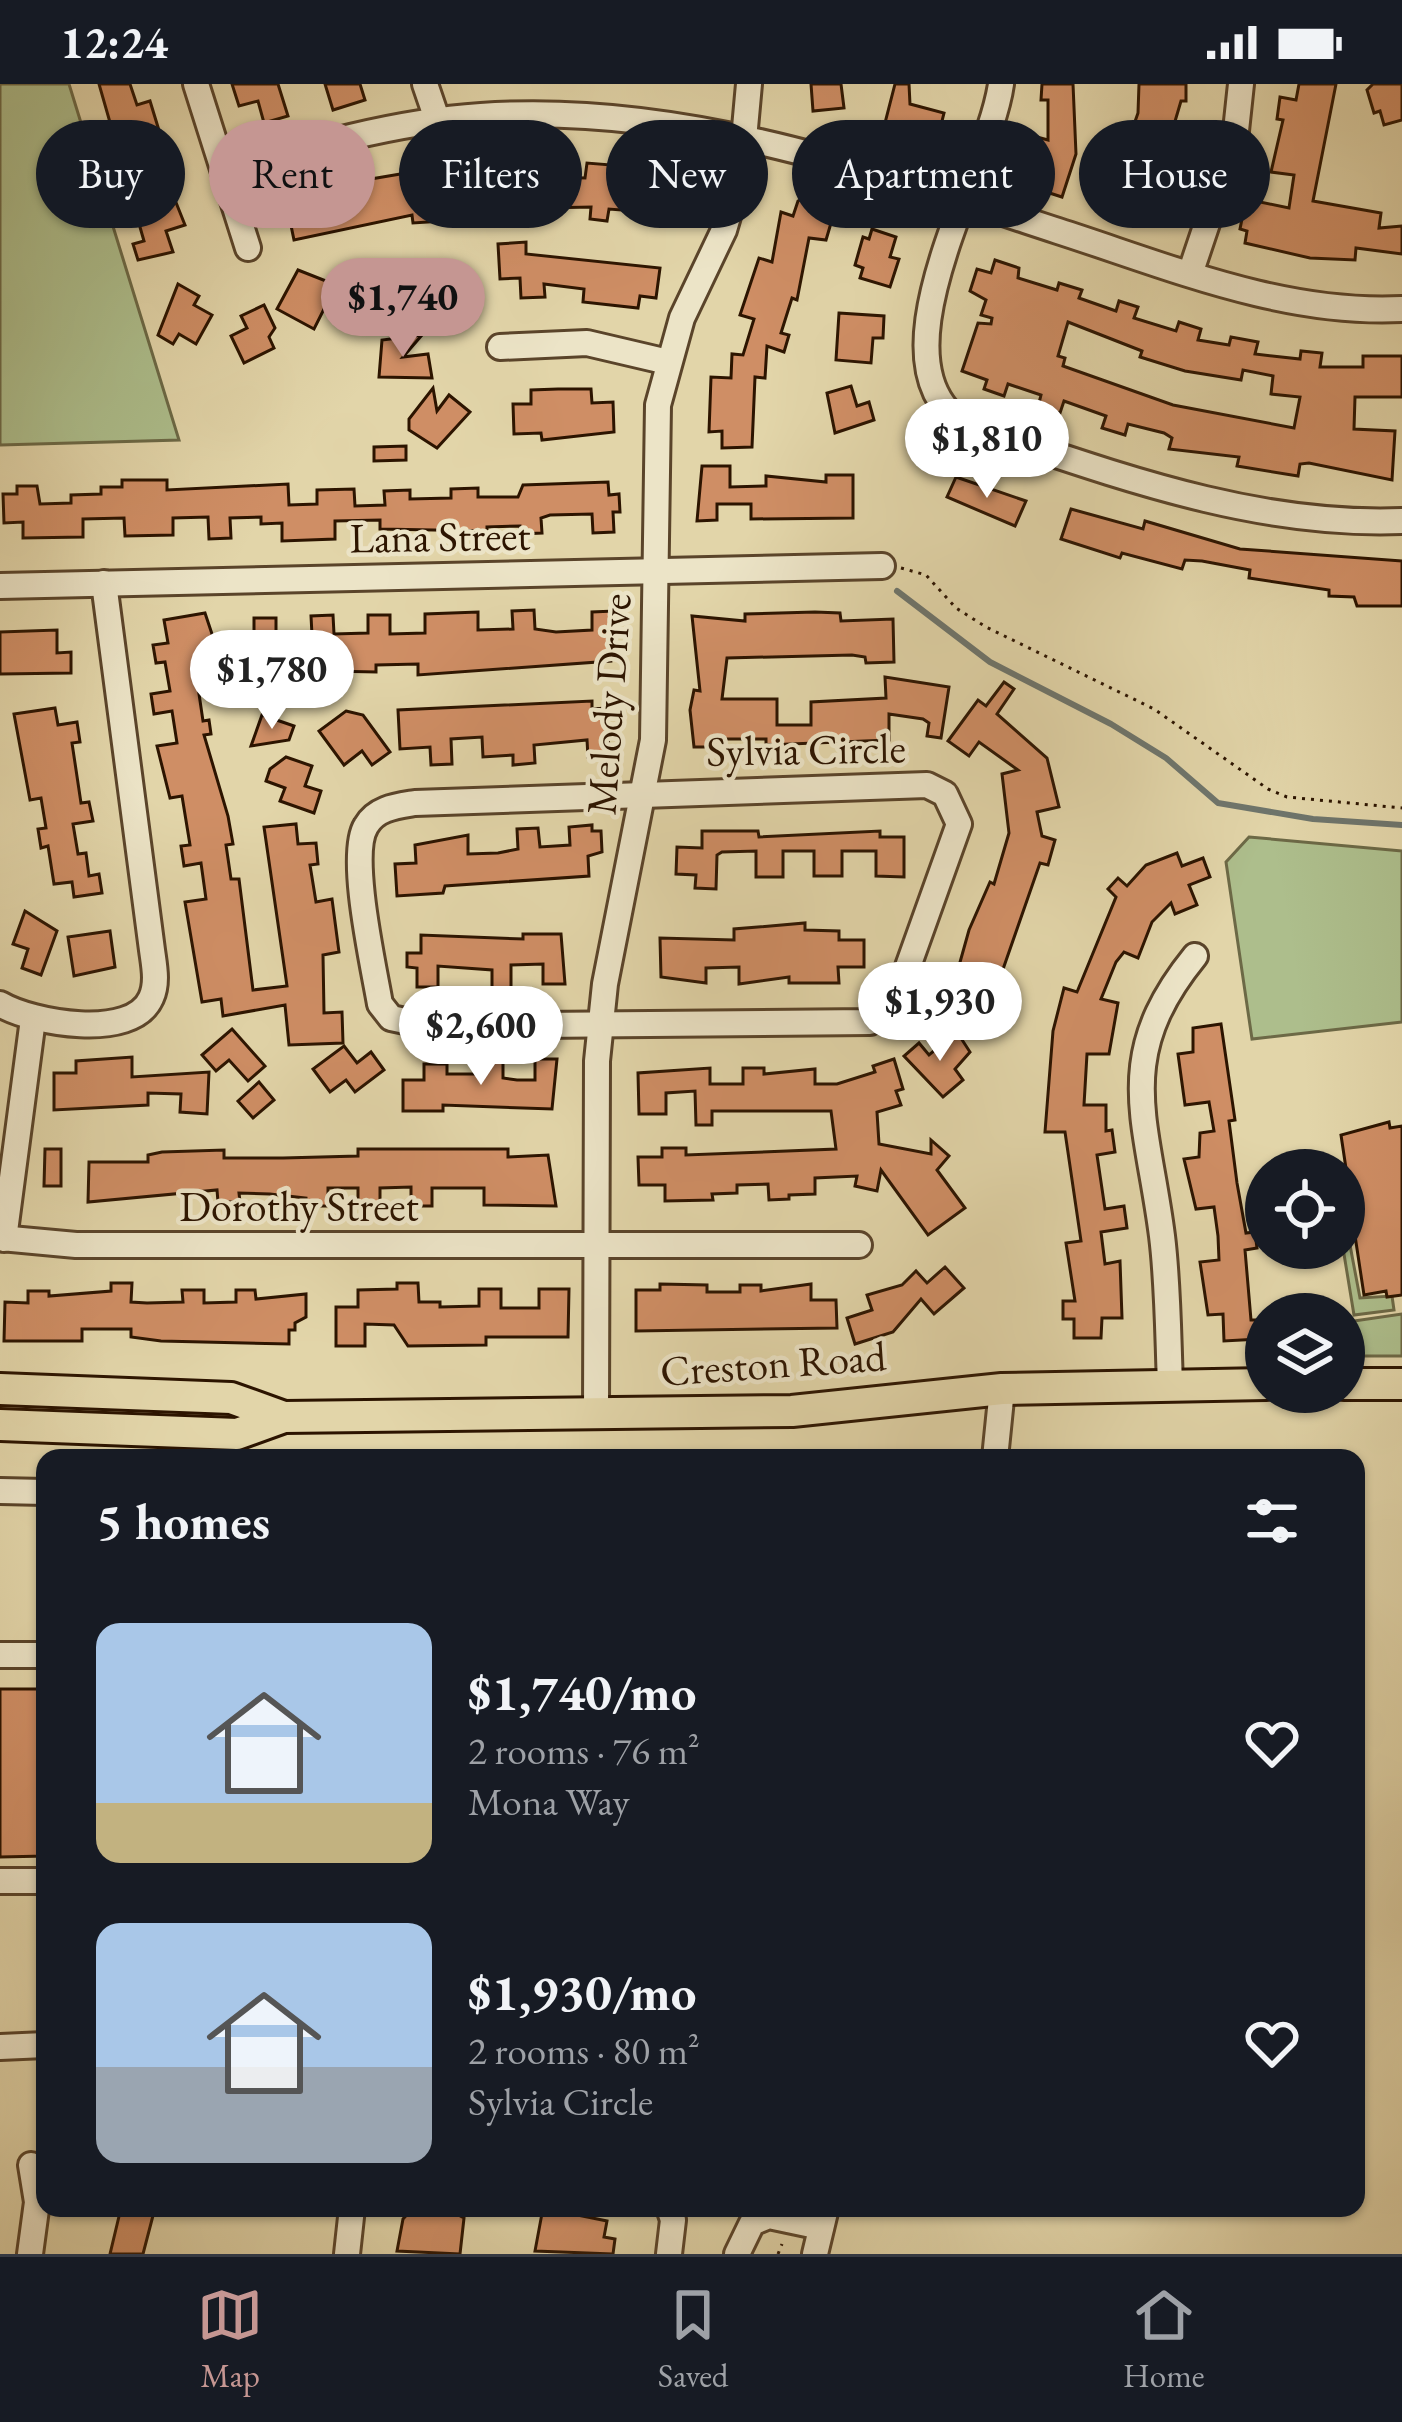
<!DOCTYPE html>
<meta charset="utf-8">
<style>
body{margin:0;font-family:"EB Garamond",serif;background:#20242c;color:#f1f3f6;height:100vh;display:flex;flex-direction:column;font-size:45px;white-space:nowrap}
*{box-sizing:border-box;margin:0}
p{font-size:39px;color:#9ea1a6}
.icon{flex:none;width:66px;height:66px;fill:none;stroke:currentColor;stroke-width:2;stroke-linecap:round;stroke-linejoin:round}
.map{position:relative;flex:1;overflow:hidden}
.drawer{position:absolute;left:36px;top:1365px;width:1329px;height:768px;display:flex;flex-direction:column;background:#171b24;border-radius:24px;box-shadow:0 3px 9px #0004}
.drawer>*{flex:none}
.hud{position:absolute;left:36px;top:36px;width:1332px;height:108px;display:flex;gap:24px}
.fabs{position:absolute;left:1245px;top:1065px;display:grid;gap:24px}
.fabs a{display:grid;place-items:center;width:120px;height:120px;border-radius:50%;background:#171b24;box-shadow:0 3px 9px #0004;font-size:60px}
.price{position:absolute;translate:-50% -102px;padding:0 27px;border-radius:42px;background:#fff;color:#222;font-size:39px;line-height:78px;filter:drop-shadow(0 3px 6px #0008)}
.price::after{content:'';position:absolute;left:50%;top:72px;width:36px;height:27px;margin-left:-18px;background:inherit;clip-path:polygon(0 0,100% 0,50% 100%)}
.price.current{background:#c59692;color:#111}
ul{padding:0;list-style:none}
li{display:flex;align-items:center;gap:36px;height:300px;padding:0 60px}
li span{display:grid;place-items:center;flex:none;width:336px;height:240px;border-radius:24px;color:#555}
li>.icon{margin-inline-start:auto}
span .icon{width:144px;height:144px;fill:#fffc;stroke-width:1}
li b{font-size:51px}
h2{display:flex;justify-content:space-between;align-items:center;height:144px;padding:0 60px;font-size:51px}
.pill{padding:0 42px;border-radius:54px;background:#171b24;box-shadow:0 3px 9px #0004;font-size:42px;line-height:108px}
.pill.current{background:#c59692;color:#111}
.status{display:flex;justify-content:space-between;align-items:center;height:84px;padding:0 60px;background:#171b24;direction:ltr}
.status svg{height:33px;fill:currentColor}
.tab-bar{display:flex;justify-content:space-around;align-items:center;height:168px;border-top:3px solid #363941;background:#171b24;font-size:33px;color:#9ea1a6}
.tab-bar a{display:grid;justify-items:center;gap:6px}
.tab-bar .current{color:#c59692}
.map>svg:first-child{display:block}
.green{fill:#adbe8c;stroke:#6c6946;stroke-width:3}
.lines{fill:none;stroke-linecap:round;stroke-linejoin:round}
.stream{stroke:#6e756c;stroke-width:6}
.building{fill:#cf8e65;stroke:#2c1400;stroke-width:3;fill-rule:evenodd}
.minor-casing{stroke:#5a442a;stroke-width:30}
.major-casing{stroke:#2c1400;stroke-width:36}
.path{stroke:#2c1400;stroke-width:3;stroke-dasharray:3 6;stroke-linecap:butt}
.minor{stroke:#ece4c7;stroke-width:24}
.major{stroke:#e2d5a9;stroke-width:30}
.labels{text-anchor:middle;stroke-width:9;stroke-linejoin:round;paint-order:stroke}
.street-label{font-size:42px;fill:#2c1400;stroke:#ece4c7}
</style>
<div class="status"><b>12:24</b><svg viewBox="0 0 49 12"><path d="M0 12V9h3v3zM5 12V6h3v6zM10 12V3h3v9zM15 12V0h3v12zM26 1h20v11H26zM47 4h2v5h-2z"/></svg></div>
<div class="map">
<svg width="1402" height="2170" viewBox="0 0 1402 2170">
<rect width="100%" height="100%" fill="#e2d5a9"/>
<filter id="stains"><feTurbulence type="fractalNoise" baseFrequency=".00167" numOctaves="4"/><feColorMatrix values="0 0 0 0 .2 0 0 0 0 .09 0 0 0 0 .02 0 0 0 .5 -.17"/></filter>
<radialGradient id="worn" r=".72"><stop offset=".6" stop-color="#630" stop-opacity="0"/><stop offset="1" stop-color="#630" stop-opacity=".3"/></radialGradient>
<!-- green -->
<g class="green">
<polygon points="0,0 69,0 179,356 0,361"/>
<polygon points="1249,753 1402,767 1402,938 1252,955 1226,778"/>
<polygon points="1346,1140 1360,1214 1392,1212 1394,1226 1354,1231 1343,1164"/>
<polygon points="1402,1230 1402,1272 1359,1272 1354,1237"/>
</g>
<g class="lines">
<!-- stream -->
<polyline class="stream" points="897,507 990,578 1111,640 1166,674 1218,719 1313,735 1402,741"/>
</g>
<!-- building -->
<g class="building">
<polygon points="99,0 130,0 137,21 150,17 172,89 165,91 185,141 166,147 173,168 138,176 133,160 144,157"/>
<polygon points="232,0 278,0 288,32 264,39 258,17 239,22"/>
<polygon points="325,0 360,0 365,16 333,26"/>
<polygon points="811,0 841,0 844,24 813,27"/>
<polygon points="895,0 909,0 910,20 944,29 935,65 890,53 893,41 885,39"/>
<polygon points="1042,0 1073,0 1076,70 1062,113 1034,104 1040,85 1021,80 1030,51 1048,56 1048,16 1041,16"/>
<polygon points="1139,0 1186,0 1186,17 1181,17 1168,61 1177,63 1158,122 1143,117 1137,137 1104,126 1138,29"/>
<polygon points="1299,0 1336,0 1313,117 1381,129 1379,144 1402,142 1402,170 1356,164 1355,176 1310,174 1245,159 1247,147 1240,145 1246,115 1289,124 1294,91 1271,88 1283,36 1277,35 1280,13 1296,16"/>
<polygon points="1373,0 1402,0 1402,36 1384,41 1380,27 1374,29 1367,6"/>
<polygon points="530,79 551,79 551,93 585,94 587,79 612,81 611,92 646,96 647,83 673,86 672,99 690,101 687,131 609,125 607,137 590,135 591,123 489,125 490,134 413,139 412,131 294,156 288,127 306,124 306,109 361,106 359,97 424,86 426,105 470,100 469,82 495,81 495,93 530,91"/>
<polygon points="806,113 836,122 826,156 809,154 797,216 792,214 781,249 789,251 784,268 767,262 765,294 755,293 752,363 722,364 722,347 709,348 711,293 731,294 732,270 743,271 754,235 740,231 759,174 772,178 781,128 793,132 798,117"/>
<polygon points="872,145 896,153 890,173 899,175 890,203 860,194 863,184 855,181 863,153 869,155"/>
<polygon points="526,158 526,170 660,184 656,214 640,212 638,224 583,218 584,205 544,200 545,213 521,214 520,194 500,195 498,160"/>
<path d="M995,176L1019,184L1018,194L1057,206L1059,199L1082,206L1079,214L1116,227L1119,217L1138,223L1134,234L1176,247L1179,238L1201,245L1198,256L1229,261L1231,253L1258,258L1255,270L1300,275L1301,267L1322,269L1320,283H1363V272H1402V313H1355L1354,345L1395,347L1392,396L1309,379L1300,380L1298,392L1237,382L1239,373L1169,365L1172,354L1164,349L1128,340L1125,351L1102,344L1106,332L1064,317L1060,329L1038,323L1041,311L1008,300L1004,312L984,305L987,296L962,287L978,239L991,240L992,234L981,231L986,216L970,207L977,185L991,189ZM1068,238L1142,267L1140,273L1185,287L1241,296L1243,286L1273,292L1271,310L1300,313L1294,344L1173,321L1063,282L1065,274L1058,272Z"/>
<polygon points="426,178 449,198 435,215 445,223 431,240 406,219 412,212 404,205"/>
<polygon points="298,186 349,206 337,229 325,223 314,245 277,225"/>
<polygon points="178,200 199,212 194,221 212,231 196,260 179,250 173,260 158,251"/>
<polygon points="264,221 275,244 269,253 274,264 244,279 231,252 247,244 241,232"/>
<polygon points="839,229 884,232 883,254 873,254 871,279 836,276"/>
<polygon points="422,251 403,273 428,270 432,294 379,293 382,256"/>
<polygon points="851,302 857,322 869,318 874,336 835,349 827,309"/>
<polygon points="433,304 437,327 449,311 470,328 437,364 409,346 409,335"/>
<polygon points="558,305 591,305 592,319 613,318 614,348 542,356 541,349 514,350 513,320 531,320 531,306"/>
<polygon points="406,362 406,376 374,377 374,363"/>
<polygon points="702,382 730,382 730,403 766,402 766,392 826,398 826,391 853,391 853,434 751,435 751,420 717,420 717,436 697,437"/>
<polygon points="956,393 1026,417 1015,442 947,413"/>
<polygon points="122,396 167,396 167,406 288,400 289,421 317,420 317,406 354,405 355,422 385,421 384,407 410,406 410,415 451,414 451,405 478,404 478,413 518,413 523,401 608,398 609,411 619,410 620,428 613,428 614,448 593,449 592,430 550,431 541,434 542,449 520,450 520,442 487,443 487,447 380,445 380,436 335,437 335,455 282,457 282,439 261,440 261,433 230,434 231,454 209,455 208,433 173,434 173,451 125,452 124,434 83,435 83,453 23,454 23,438 4,439 3,410 17,410 17,402 37,402 40,420 71,419 71,411 101,410 101,403 122,403"/>
<polygon points="1071,425 1143,445 1145,437 1240,465 1402,477 1402,522 1357,522 1354,513 1329,512 1329,506 1249,494 1250,486 1202,477 1185,476 1182,485 1122,469 1120,474 1061,455"/>
<polygon points="534,526 535,545 556,548 592,546 592,528 614,527 611,577 418,591 418,580 376,581 376,588 235,585 234,553 254,553 254,534 276,534 276,552 312,551 311,532 333,531 334,550 368,549 368,531 390,531 390,550 425,549 425,530 478,528 478,546 513,545 512,527"/>
<polygon points="815,528 840,529 841,537 893,535 894,578 866,579 865,573 852,571 727,574 722,615 777,615 777,641 811,641 811,618 886,614 885,593 949,603 941,654 927,652 929,639 923,635 889,630 889,656 766,661 766,655 715,655 715,663 694,663 690,626 694,606 700,607 692,532 745,537 745,530"/>
<polygon points="205,529 216,562 202,564 208,602 198,603 203,637 209,636 211,650 204,651 228,732 233,760 226,761 231,795 239,795 253,906 287,902 264,743 296,740 298,760 316,759 318,780 310,781 316,818 332,815 339,868 323,871 324,929 342,928 343,959 289,961 285,921 223,932 221,915 202,918 185,818 206,815 201,779 184,782 181,762 190,761 182,712 170,714 157,662 177,659 172,627 154,630 151,610 170,607 165,578 156,579 153,561 168,559 164,536"/>
<polygon points="57,546 57,569 71,568 71,589 0,590 0,548"/>
<polygon points="1004,598 1014,605 997,630 1047,674 1059,723 1037,728 1042,752 1055,756 1048,781 1040,779 986,934 948,921 969,846 990,798 994,800 1009,749 1002,690 1018,686 979,658 969,672 948,657 978,616 986,622"/>
<polygon points="592,617 592,625 605,624 610,672 588,673 587,656 534,661 535,679 513,681 513,671 483,673 482,653 451,655 452,680 431,681 430,663 400,665 398,626"/>
<polygon points="55,624 58,641 77,638 80,658 72,659 81,719 89,718 93,737 73,740 78,770 86,769 89,792 99,790 102,809 74,813 72,798 54,800 48,762 41,764 38,745 46,744 41,714 30,716 14,630"/>
<polygon points="346,627 363,631 390,668 372,681 362,667 344,681 319,647"/>
<polygon points="262,631 294,642 289,656 251,662"/>
<polygon points="286,673 312,682 305,702 321,707 314,729 280,717 285,704 266,697 270,685"/>
<polygon points="592,741 592,747 601,747 602,768 588,772 589,792 445,802 443,809 397,812 395,780 416,779 415,761 468,751 468,770 498,769 518,765 517,745 538,744 540,763 570,761 569,743"/>
<polygon points="702,747 758,747 759,753 880,747 880,753 904,753 904,793 876,792 876,767 842,767 842,792 814,792 814,767 783,767 783,793 756,793 756,767 722,768 717,771 716,805 695,804 696,791 676,790 677,763 702,764"/>
<polygon points="1177,769 1182,782 1203,774 1210,793 1189,801 1197,821 1175,830 1171,819 1152,838 1138,874 1124,868 1116,878 1101,915 1118,919 1109,970 1087,970 1084,1021 1106,1021 1106,1047 1112,1046 1115,1068 1097,1071 1105,1125 1124,1122 1127,1144 1101,1148 1105,1180 1120,1177 1122,1234 1102,1234 1101,1254 1074,1254 1074,1235 1063,1235 1063,1217 1075,1217 1066,1159 1081,1157 1065,1048 1045,1048 1053,947 1064,904 1077,908 1116,813 1108,805 1118,794 1127,802 1146,781"/>
<polygon points="25,827 57,847 41,891 22,884 28,865 13,860"/>
<polygon points="805,839 805,846 839,847 839,856 864,856 864,883 838,883 839,899 789,899 789,893 739,900 739,883 706,884 706,899 661,893 660,854 734,856 734,845"/>
<polygon points="110,847 115,883 74,892 68,853"/>
<polygon points="523,850 561,850 565,900 543,900 543,880 511,881 511,905 492,905 492,886 438,882 438,903 417,903 417,884 407,883 407,869 421,869 421,851 523,855"/>
<polygon points="1221,940 1235,1036 1229,1037 1237,1099 1246,1149 1255,1148 1257,1164 1245,1166 1251,1236 1258,1236 1259,1255 1224,1257 1223,1230 1208,1231 1200,1178 1219,1176 1218,1152 1214,1123 1196,1125 1184,1075 1199,1073 1200,1049 1214,1047 1209,1018 1185,1021 1178,970 1193,968 1193,944"/>
<polygon points="232,945 265,982 248,997 229,976 216,987 202,971"/>
<polygon points="957,948 970,968 955,985 963,996 943,1013 904,972 919,959 929,971"/>
<polygon points="344,962 357,979 371,968 384,986 355,1008 346,996 330,1008 313,985"/>
<polygon points="481,972 503,972 503,994 517,996 535,996 535,975 557,975 552,1025 443,1021 443,1027 403,1027 403,996 424,996 424,980 447,980 447,990 481,990"/>
<polygon points="132,973 132,993 209,988 207,1030 180,1028 181,1010 148,1009 148,1021 54,1026 54,989 76,989 76,977"/>
<polygon points="894,975 903,1005 896,1007 901,1021 877,1028 879,1060 931,1070 931,1056 949,1072 937,1086 965,1124 928,1151 881,1086 877,1107 855,1102 857,1092 815,1094 815,1110 789,1111 789,1115 769,1116 768,1100 737,1101 737,1109 712,1110 713,1116 665,1117 665,1101 639,1101 638,1073 662,1073 662,1064 686,1064 686,1071 836,1065 831,1027 712,1027 712,1041 696,1041 695,1007 666,1009 666,1030 639,1030 638,989 710,984 710,1000 743,1000 743,984 764,984 764,990 815,985 815,1000 837,1000 875,988 873,982"/>
<polygon points="259,998 274,1016 253,1034 238,1017"/>
<polygon points="1389,1038 1390,1044 1402,1042 1402,1211 1387,1213 1386,1207 1364,1211 1354,1145 1346,1146 1344,1129 1344,1119 1351,1118 1341,1051"/>
<polygon points="45,1065 61,1065 61,1102 44,1102"/>
<polygon points="358,1065 508,1065 508,1073 548,1071 556,1122 484,1121 484,1104 432,1104 432,1122 411,1122 411,1103 380,1104 380,1122 358,1122 358,1104 328,1104 328,1122 306,1122 306,1114 270,1110 239,1109 240,1118 218,1118 217,1106 88,1118 89,1078 148,1078 148,1071 162,1068 224,1066 224,1074 283,1074 358,1072"/>
<polygon points="945,1183 964,1204 934,1230 921,1215 893,1248 855,1260 847,1234 872,1226 867,1211 902,1201 916,1187 927,1199"/>
<polygon points="111,1199 132,1199 131,1218 147,1219 183,1218 182,1206 204,1206 204,1219 236,1218 236,1206 255,1206 256,1215 306,1210 306,1233 295,1239 295,1246 289,1246 289,1260 161,1257 131,1253 131,1245 82,1245 82,1257 4,1257 5,1218 28,1219 28,1207 49,1207 49,1212 111,1207"/>
<polygon points="397,1199 418,1199 419,1218 440,1218 440,1223 479,1222 479,1205 501,1205 501,1224 539,1224 539,1205 569,1205 568,1253 486,1253 486,1261 408,1262 394,1241 365,1240 365,1262 336,1262 336,1223 358,1223 358,1206 397,1205"/>
<polygon points="660,1200 707,1201 707,1208 740,1208 740,1201 761,1201 761,1207 811,1200 811,1216 836,1216 837,1244 636,1247 636,1206 660,1206"/>
<polygon points="0,1605 45,1605 45,1772 0,1773"/>
<polygon points="121,2124 155,2124 143,2170 110,2170"/>
<polygon points="413,2124 445,2124 464,2134 460,2170 397,2167 403,2135"/>
<polygon points="543,2124 607,2137 604,2153 615,2155 613,2170 535,2167"/>
</g>
<g class="lines">
<!-- minor casing -->
<g class="minor-casing">
<g id="minor">
<polyline points="196,0 248,164"/>
<polyline points="425,0 438,38"/>
<path d="M1001,0C989,87 867,275 963,340C1106,387 1249,443 1402,437"/>
<path d="M224,88C308,63 393,38 481,32C680,18 872,86 1058,147C1170,183 1283,231 1402,225"/>
<polyline points="1190,190 1235,56 1241,0"/>
<polyline points="500,263 587,259 668,278"/>
<polyline points="0,502 882,482"/>
<path d="M927,701L945,710L959,740L896,916L870,938L429,942L391,934L380,920C374,884 348,771 366,742C376,724 397,722 415,719Z"/>
<path d="M0,920C32,939 132,957 151,914C158,899 154,881 152,866L104,499"/>
<polyline points="0,1154 76,1161 859,1161"/>
<polyline points="4,1155 33,935"/>
<path d="M1170,1300C1168,1251 1168,1200 1162,1152C1147,1034 1112,974 1195,872"/>
<polyline points="596,1331 597,977 605,900 653,656 658,321 682,234 724,146 741,88 749,0"/>
<polyline points="995,1374 1002,1305"/>
<polyline points="0,1407 45,1408"/>
<polyline points="0,1571 45,1571"/>
<polyline points="0,1797 45,1797"/>
<polyline points="0,1963 45,1961"/>
<polyline points="669,2124 673,2136 669,2170"/>
<polyline points="30,2170 37,2118 31,2081"/>
<polyline points="347,2170 352,2124"/>
<polyline points="737,2170 752,2139 769,2132 821,2143"/>
<polyline points="815,2170 826,2124"/>
</g>
</g>
<!-- major casing -->
<g class="major-casing">
<g id="major">
<polyline points="1344,1300 1402,1300"/>
<polyline points="0,1305 231,1314 284,1333"/>
<polyline points="0,1341 237,1350 284,1333 792,1327 1002,1305 1266,1300"/>
</g>
</g>
<!-- path -->
<g class="path">
<polyline points="901,484 926,491 956,524 986,543 1154,625 1268,705 1287,713 1402,724"/>
<polyline points="545,1374 546,1367"/>
<polyline points="778,2170 782,2160"/>
</g>
<!-- minor -->
<use href="#minor" class="minor"/>
<!-- major -->
<use href="#major" class="major"/>
</g>
<g class="labels">
<!-- street labels -->
<g class="street-label">
<text transform="translate(440 452) rotate(-1)" y="15">Lana Street</text>
<text transform="translate(608 620) rotate(-86)" y="15">Melody Drive</text>
<text transform="translate(806 665) rotate(-1)" y="15">Sylvia Circle</text>
<text x="299" y="1137">Dorothy Street</text>
<text transform="translate(773 1279) rotate(-4)" y="15">Creston Road</text>
</g>
</g>
<rect width="100%" height="100%" filter="url(#stains)"/>
<rect width="100%" height="100%" fill="url(#worn)"/>
</svg>
<div class="fabs">
<a><svg class="icon" aria-label="locate" viewBox="0 0 24 24"><circle cx="12" cy="12" r="6"/><path d="M12 2v4M12 18v4M2 12h4M18 12h4"/></svg></a>
<a><svg class="icon" aria-label="layers" viewBox="0 0 24 24"><path d="M12 4l9 5-9 5-9-5zM3 14l9 5 9-5"/></svg></a>
</div>
<b class="price current" style="left:403px;top:276px">$1,740</b>
<b class="price" style="left:987px;top:417px">$1,810</b>
<b class="price" style="left:272px;top:648px">$1,780</b>
<b class="price" style="left:940px;top:980px">$1,930</b>
<b class="price" style="left:481px;top:1004px">$2,600</b>
<div class="hud">
<a class="pill">Buy</a>
<a class="pill current">Rent</a>
<a class="pill">Filters</a>
<a class="pill">New</a>
<a class="pill">Apartment</a>
<a class="pill">House</a>
</div>
<section class="drawer">
<h2>5 homes<svg class="icon" aria-label="filters" viewBox="0 0 24 24"><path d="M4 7h16M4 17h16"/><circle cx="9" cy="7" r="2"/><circle cx="15" cy="17" r="2"/></svg></h2>
<ul>
<li><span style="background:linear-gradient(#a9c7e8 75%,#c2b280 0)"><svg class="icon" aria-label="home" viewBox="0 0 24 24"><path d="M3 11l9-7 9 7M6 9v11h12V9"/></svg></span><div><b>$1,740/mo</b><p>2 rooms · 76 m²</p><p>Mona Way</p></div><svg class="icon" aria-label="heart" viewBox="0 0 24 24"><path d="M12 20l-8-8c-3-5 5-10 8-4 3-6 11-1 8 4z"/></svg></li>
<li><span style="background:linear-gradient(#a9c7e8 60%,#9aa5b1 0)"><svg class="icon" aria-label="home" viewBox="0 0 24 24"><path d="M3 11l9-7 9 7M6 9v11h12V9"/></svg></span><div><b>$1,930/mo</b><p>2 rooms · 80 m²</p><p>Sylvia Circle</p></div><svg class="icon" aria-label="heart" viewBox="0 0 24 24"><path d="M12 20l-8-8c-3-5 5-10 8-4 3-6 11-1 8 4z"/></svg></li>
</ul>
</section>
</div>
<nav class="tab-bar">
<a class="current"><svg class="icon" aria-label="map" viewBox="0 0 24 24"><path d="M3 6l6-2 6 2 6-2v14l-6 2-6-2-6 2zM9 4v14M15 6v14"/></svg>Map</a>
<a><svg class="icon" aria-label="saved" viewBox="0 0 24 24"><path d="M7 4h10v16l-5-4-5 4z"/></svg>Saved</a>
<a><svg class="icon" aria-label="home" viewBox="0 0 24 24"><path d="M3 11l9-7 9 7M6 9v11h12V9"/></svg>Home</a>
</nav>
